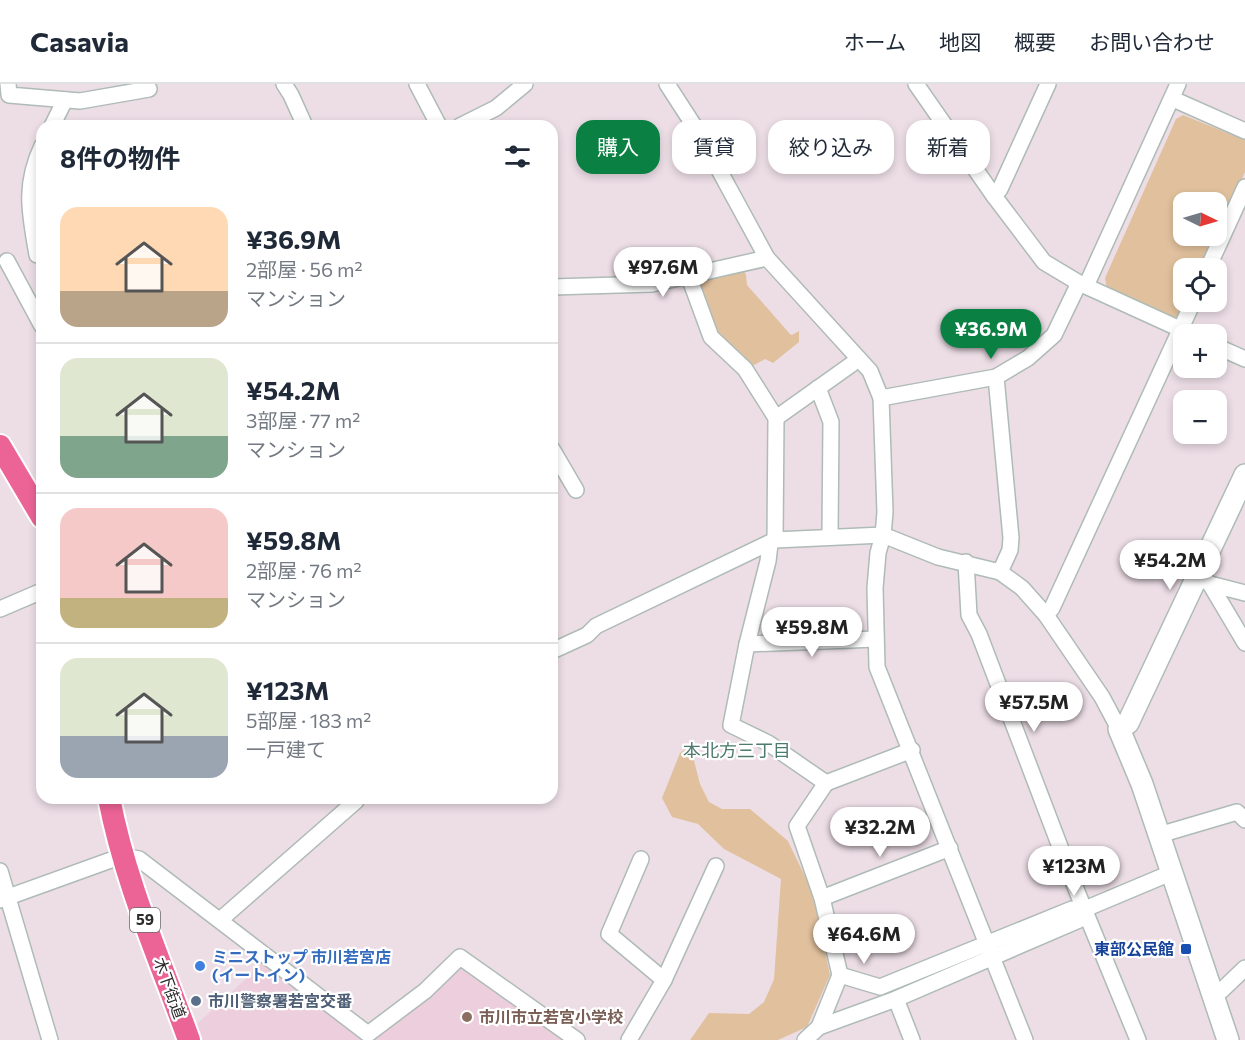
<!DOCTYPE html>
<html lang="ja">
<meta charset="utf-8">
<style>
body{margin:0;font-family:Commissioner,"Noto Sans JP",sans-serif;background:#f6f6f7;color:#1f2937;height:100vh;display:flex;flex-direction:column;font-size:22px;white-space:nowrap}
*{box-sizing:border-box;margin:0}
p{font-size:20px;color:#747a83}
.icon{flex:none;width:33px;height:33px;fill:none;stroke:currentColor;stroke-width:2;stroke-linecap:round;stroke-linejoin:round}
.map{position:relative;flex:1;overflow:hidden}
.panel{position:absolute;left:36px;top:36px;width:522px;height:684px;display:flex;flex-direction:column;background:#fff;border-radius:18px;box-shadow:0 3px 9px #0003}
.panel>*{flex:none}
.guide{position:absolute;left:576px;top:36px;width:570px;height:54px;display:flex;gap:12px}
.needle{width:39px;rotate:95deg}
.tools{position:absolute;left:1173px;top:108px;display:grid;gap:12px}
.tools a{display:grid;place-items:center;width:54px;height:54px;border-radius:12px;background:#fff;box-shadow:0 3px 9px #0003;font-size:30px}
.price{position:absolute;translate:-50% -51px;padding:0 14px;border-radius:21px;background:#fff;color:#222;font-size:20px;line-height:39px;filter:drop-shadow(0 2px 3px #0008)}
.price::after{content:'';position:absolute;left:50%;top:36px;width:18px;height:14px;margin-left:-9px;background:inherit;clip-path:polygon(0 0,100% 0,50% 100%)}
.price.active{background:#0b8043;color:#fff}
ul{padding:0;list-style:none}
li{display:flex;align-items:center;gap:18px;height:150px;padding:0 24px}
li+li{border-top:2px solid #e0e1e3}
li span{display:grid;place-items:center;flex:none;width:168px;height:120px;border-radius:18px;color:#555}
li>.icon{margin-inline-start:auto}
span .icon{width:72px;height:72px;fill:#fffc;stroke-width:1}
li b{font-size:26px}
h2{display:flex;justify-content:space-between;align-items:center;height:72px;padding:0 24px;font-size:26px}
.pill{padding:0 21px;border-radius:18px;background:#fff;box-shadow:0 3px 9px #0003;font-size:21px;line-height:54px}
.pill.active{background:#0b8043;color:#fff}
header{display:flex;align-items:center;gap:36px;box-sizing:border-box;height:84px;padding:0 30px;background:#fff;border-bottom:2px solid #e0e1e3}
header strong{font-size:28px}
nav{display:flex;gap:33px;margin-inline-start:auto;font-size:21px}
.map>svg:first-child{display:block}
.education{fill:#edcedc}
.green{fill:#e1c19d}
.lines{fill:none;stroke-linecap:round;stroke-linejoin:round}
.street-casing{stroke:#aebbb7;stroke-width:18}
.secondary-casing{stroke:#aebbb7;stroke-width:24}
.primary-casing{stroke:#fff;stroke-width:26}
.street{stroke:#fff;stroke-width:15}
.secondary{stroke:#fff;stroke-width:21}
.primary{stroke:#ec6495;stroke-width:22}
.transit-dot{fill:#1a4fb4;stroke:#fff;stroke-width:2}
.shop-dot{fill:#3f7fe0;stroke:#fff;stroke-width:2}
.service-dot{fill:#5c6f8a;stroke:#fff;stroke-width:2}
.education-dot{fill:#8d6e63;stroke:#fff;stroke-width:2}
.labels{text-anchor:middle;stroke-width:4.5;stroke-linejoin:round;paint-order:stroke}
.shield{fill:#fff;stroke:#6b6b6b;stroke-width:1.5}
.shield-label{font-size:15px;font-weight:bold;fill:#2b2b2b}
.transit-label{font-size:16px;font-weight:bold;fill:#164399;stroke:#fff;text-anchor:end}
.shop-label{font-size:16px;font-weight:bold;fill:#366cbe;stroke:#fff;text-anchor:start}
.street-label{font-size:16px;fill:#2b2b2b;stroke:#fff}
.service-label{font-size:16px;font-weight:bold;fill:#4e5e75;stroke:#fff;text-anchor:start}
.education-label{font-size:16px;font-weight:bold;fill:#785e54;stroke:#fff;text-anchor:start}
.neighbourhood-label{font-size:18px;fill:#4d7b6d;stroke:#fff}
</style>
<header>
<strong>Casavia</strong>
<nav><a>ホーム</a><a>地図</a><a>概要</a><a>お問い合わせ</a></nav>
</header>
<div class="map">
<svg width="1245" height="956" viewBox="0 0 1245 956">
<rect width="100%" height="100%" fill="#eddee6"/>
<!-- education -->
<g class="education">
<polygon points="263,879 368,956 203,956 197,940"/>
<polygon points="455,883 463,883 568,956 371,956"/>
</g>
<!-- green -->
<g class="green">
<polygon points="1183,31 1245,56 1245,88 1217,150 1216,118 1184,118 1184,152 1216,152 1200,184 1184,184 1184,218 1185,218 1178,232 1170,235 1107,205 1105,194 1176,35"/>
<polygon points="742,183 746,191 747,201 790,250 792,251 799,247 799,258 773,279 765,275 749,284 713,251 693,196"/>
<polygon points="690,661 700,700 709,718 722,725 750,725 788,757 812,807 830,891 807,943 778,956 690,956 709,929 749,930 764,918 774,895 781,795 724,765 698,740 672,733 662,714 680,669"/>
</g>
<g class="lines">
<!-- street casing -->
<g class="street-casing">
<g id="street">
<polyline points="8,0 9,11 80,17 149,5"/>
<polyline points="284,0 291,11 305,42"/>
<polyline points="417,0 439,42"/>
<polyline points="667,0 700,51 767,174 870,287 881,314 885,428 883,451 878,469 875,504 877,583 1025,956"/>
<polyline points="916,0 994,112 1044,178 1079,199 1191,250"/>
<polyline points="1173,15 1245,47"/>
<polyline points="52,42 65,16"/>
<polyline points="460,42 496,24 525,0"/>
<polyline points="994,112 1000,105 1048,0"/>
<path d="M37,171C30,129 23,103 42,62"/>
<polyline points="7,177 42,242"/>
<polyline points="1208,184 1245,103"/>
<polyline points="689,193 711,253 745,285 776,334 775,456"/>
<polyline points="1086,202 1178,0"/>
<polyline points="552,203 652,200 767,174"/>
<polyline points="1216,262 1245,275"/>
<polyline points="996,293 1011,454 1010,466 1000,488"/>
<polyline points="818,304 831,338 830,452"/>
<polyline points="881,314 996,293 1028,274 1054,251 1079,199"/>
<polyline points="776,334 859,275"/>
<polyline points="552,365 576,406"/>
<polyline points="770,460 768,477 747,560 731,641 768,659 826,699 912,666"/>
<polyline points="966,478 969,531 979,550 1078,810 1138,956"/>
<polyline points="1206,497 1210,500 1245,509"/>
<polyline points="1210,500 1245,559"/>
<polyline points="0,525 42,507"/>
<polyline points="1046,531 1052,524 1193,218"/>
<polyline points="747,560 876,555"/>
<polyline points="552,567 587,551 596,542 775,456 883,451 938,473 1000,488 1022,504 1046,531 1102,613 1119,645"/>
<polyline points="1159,751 1237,728 1245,736"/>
<polyline points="641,775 609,850 664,896"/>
<polyline points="0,787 50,956"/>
<polyline points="822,814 950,764"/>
<polyline points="0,816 122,772 139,775 368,950 425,907 460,873 577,956"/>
<polyline points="220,836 356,717"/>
<polyline points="840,891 880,903 1072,825 1085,825"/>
<polyline points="1212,912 1221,907 1245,884"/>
<polyline points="896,915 912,956"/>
<polyline points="819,943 840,891 822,814 797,742 826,699"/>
<polyline points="629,956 664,896 716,782"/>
<polyline points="805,956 819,943 896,915 1079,836 1085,825 1173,788"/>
</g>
</g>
<!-- secondary casing -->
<g class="secondary-casing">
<polyline id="secondary" points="1228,956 1142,700 1119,645 1128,639 1245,391"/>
</g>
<!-- primary casing -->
<g class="primary-casing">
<g id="primary">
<polyline points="0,362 42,433"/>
<path d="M109,714C125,798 160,876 189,956"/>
</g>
</g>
<!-- street -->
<use href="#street" class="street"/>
<!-- secondary -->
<use href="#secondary" class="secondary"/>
<!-- primary -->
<use href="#primary" class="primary"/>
</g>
<!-- markers -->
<rect class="transit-dot" x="1180" y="859" width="12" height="12" rx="3"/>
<circle class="shop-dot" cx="200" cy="882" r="6"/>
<circle class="service-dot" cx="196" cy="917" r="6"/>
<circle class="education-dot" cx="467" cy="933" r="6"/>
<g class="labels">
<!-- shield labels -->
<rect class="shield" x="130" y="824" width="30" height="24" rx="4.5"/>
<g class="shield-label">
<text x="145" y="841">59</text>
</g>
<!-- transit labels -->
<g class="transit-label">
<text x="1174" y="871">東部公民館</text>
</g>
<!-- shop labels -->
<g class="shop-label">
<text x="212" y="879">ミニストップ 市川若宮店<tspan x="212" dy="18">(イートイン)</tspan></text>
</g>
<!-- street labels -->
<g class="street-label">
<text transform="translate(170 904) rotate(70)" y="6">木下街道</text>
</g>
<!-- service labels -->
<g class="service-label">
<text x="208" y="923">市川警察署若宮交番</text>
</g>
<!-- education labels -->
<g class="education-label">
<text x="479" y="939">市川市立若宮小学校</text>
</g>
<!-- neighbourhood labels -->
<g class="neighbourhood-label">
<text x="737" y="673">本北方三丁目</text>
</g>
</g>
</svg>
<div class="tools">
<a><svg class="needle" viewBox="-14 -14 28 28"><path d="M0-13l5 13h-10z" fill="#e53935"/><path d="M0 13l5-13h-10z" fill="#747a83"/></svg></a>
<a><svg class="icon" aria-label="locate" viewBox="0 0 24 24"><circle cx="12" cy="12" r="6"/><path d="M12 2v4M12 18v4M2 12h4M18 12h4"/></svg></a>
<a>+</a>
<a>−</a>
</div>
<b class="price" style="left:663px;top:214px">¥97.6M</b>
<b class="price active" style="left:991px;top:276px">¥36.9M</b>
<b class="price" style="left:1170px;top:507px">¥54.2M</b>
<b class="price" style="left:812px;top:574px">¥59.8M</b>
<b class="price" style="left:1034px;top:649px">¥57.5M</b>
<b class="price" style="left:880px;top:774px">¥32.2M</b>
<b class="price" style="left:1074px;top:813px">¥123M</b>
<b class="price" style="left:864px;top:881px">¥64.6M</b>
<div class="guide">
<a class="pill active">購入</a>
<a class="pill">賃貸</a>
<a class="pill">絞り込み</a>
<a class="pill">新着</a>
</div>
<section class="panel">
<h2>8件の物件<svg class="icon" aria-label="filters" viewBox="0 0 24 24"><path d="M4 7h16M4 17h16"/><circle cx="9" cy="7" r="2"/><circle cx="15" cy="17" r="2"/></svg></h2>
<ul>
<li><span style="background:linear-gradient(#ffd9b3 70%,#b9a48a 0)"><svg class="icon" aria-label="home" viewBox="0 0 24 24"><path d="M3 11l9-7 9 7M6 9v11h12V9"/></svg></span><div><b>¥36.9M</b><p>2部屋 · 56 m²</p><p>マンション</p></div></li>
<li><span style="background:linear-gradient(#dfe7d0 65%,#7fa58c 0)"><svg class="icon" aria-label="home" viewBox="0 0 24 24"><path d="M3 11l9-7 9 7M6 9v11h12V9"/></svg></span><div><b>¥54.2M</b><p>3部屋 · 77 m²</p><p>マンション</p></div></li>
<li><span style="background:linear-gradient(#f6c9c9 75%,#c2b280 0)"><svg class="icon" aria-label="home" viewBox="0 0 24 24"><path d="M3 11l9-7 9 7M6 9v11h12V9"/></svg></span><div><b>¥59.8M</b><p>2部屋 · 76 m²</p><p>マンション</p></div></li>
<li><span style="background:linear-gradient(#dfe7d0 65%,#9aa5b1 0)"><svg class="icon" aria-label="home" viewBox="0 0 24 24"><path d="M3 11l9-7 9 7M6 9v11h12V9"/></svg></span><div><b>¥123M</b><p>5部屋 · 183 m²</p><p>一戸建て</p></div></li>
</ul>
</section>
</div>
